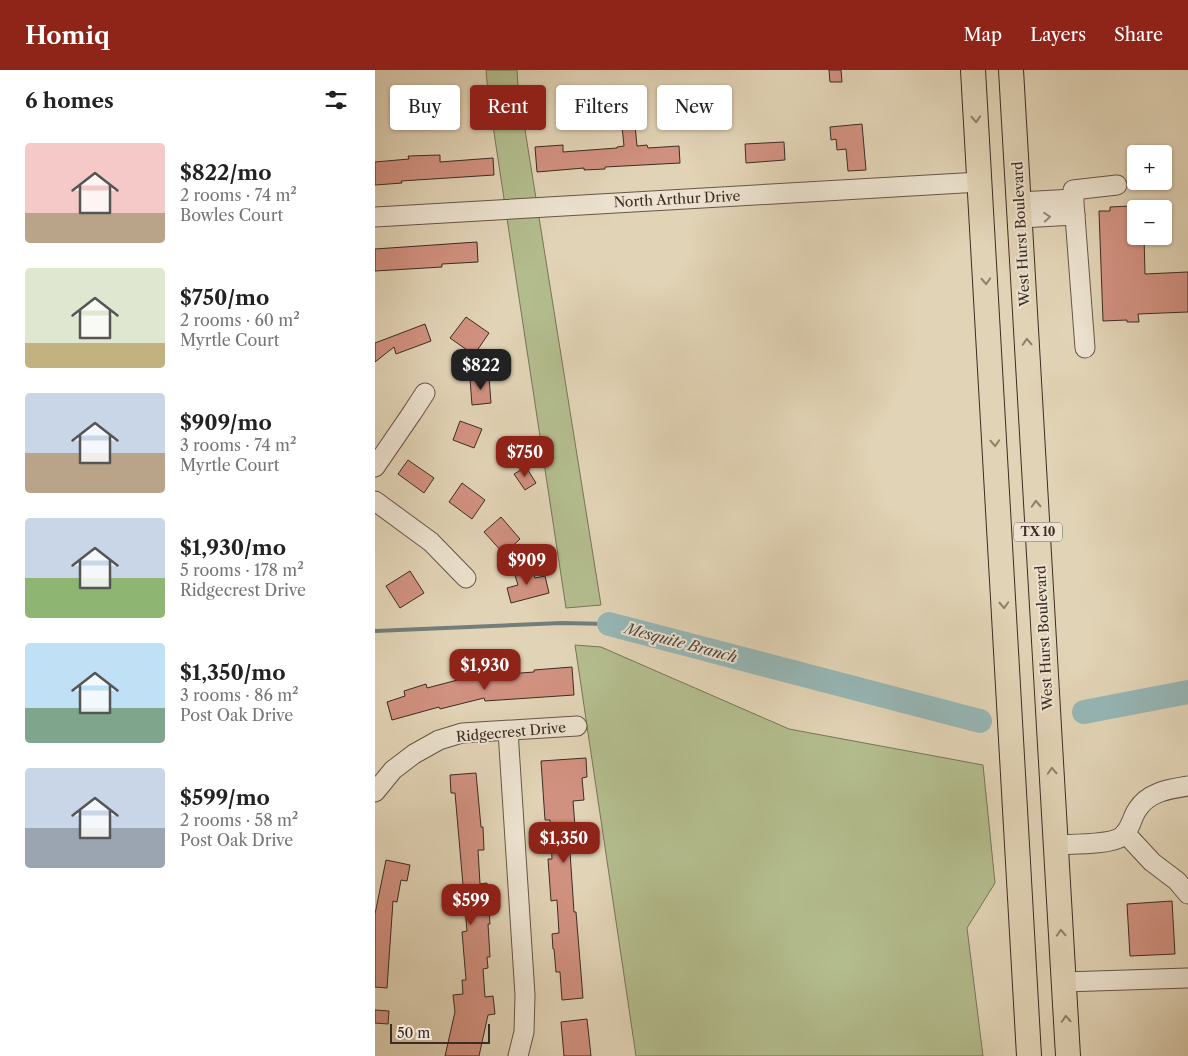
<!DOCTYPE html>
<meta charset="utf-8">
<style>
body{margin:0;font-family:"Libre Caslon Text",serif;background:#f6f6f6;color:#222;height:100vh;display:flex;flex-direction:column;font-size:19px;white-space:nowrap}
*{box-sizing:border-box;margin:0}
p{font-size:16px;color:#767676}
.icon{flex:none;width:28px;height:28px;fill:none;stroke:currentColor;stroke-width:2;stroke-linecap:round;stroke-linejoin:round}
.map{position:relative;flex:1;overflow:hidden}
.drawer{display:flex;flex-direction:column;background:#fff;width:375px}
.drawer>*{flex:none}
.top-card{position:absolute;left:15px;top:15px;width:475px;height:45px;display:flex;gap:10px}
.fabs{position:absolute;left:752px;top:75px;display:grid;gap:10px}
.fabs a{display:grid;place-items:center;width:45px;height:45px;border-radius:5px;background:#fff;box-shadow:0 1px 4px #0004;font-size:25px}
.scale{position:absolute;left:15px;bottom:12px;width:100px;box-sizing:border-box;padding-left:5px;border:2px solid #3e2b23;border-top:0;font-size:14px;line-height:18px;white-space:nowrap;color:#3e2b23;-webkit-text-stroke:4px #ece2cf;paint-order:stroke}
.price{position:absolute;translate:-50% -42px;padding:0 11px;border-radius:10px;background:#8f2418;color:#fff;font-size:16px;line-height:32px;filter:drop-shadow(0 1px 2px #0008)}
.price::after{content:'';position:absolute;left:50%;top:30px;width:15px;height:11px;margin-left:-8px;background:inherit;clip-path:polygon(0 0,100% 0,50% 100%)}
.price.on{background:#222;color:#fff}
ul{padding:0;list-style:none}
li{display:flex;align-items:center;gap:15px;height:125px;padding:0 25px}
li span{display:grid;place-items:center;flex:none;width:140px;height:100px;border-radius:5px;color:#555}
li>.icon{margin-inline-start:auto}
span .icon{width:60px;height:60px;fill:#fffc;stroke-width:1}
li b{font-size:21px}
h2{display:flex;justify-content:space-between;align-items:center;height:60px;padding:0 25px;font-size:21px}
.pill{padding:0 18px;border-radius:5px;background:#fff;box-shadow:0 1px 4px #0004;font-size:18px;line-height:45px}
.pill.on{background:#8f2418;color:#fff}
header{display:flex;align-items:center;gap:30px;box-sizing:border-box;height:70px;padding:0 25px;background:#8f2418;color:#fff}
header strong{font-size:24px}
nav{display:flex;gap:28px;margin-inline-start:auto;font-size:18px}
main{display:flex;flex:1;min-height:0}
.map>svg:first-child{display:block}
.green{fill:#b3bc8d;stroke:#787458}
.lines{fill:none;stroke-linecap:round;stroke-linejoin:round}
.stream{stroke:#737e7b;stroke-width:4}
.river{stroke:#96b6b5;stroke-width:24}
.building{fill:#d19180;stroke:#3e2b23}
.minor-casing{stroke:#675548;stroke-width:21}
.major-casing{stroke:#3e2b23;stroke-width:26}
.minor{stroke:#ece2cf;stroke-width:19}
.major{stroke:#e1d3b5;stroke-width:24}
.oneway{stroke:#907f6c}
.oneway2{stroke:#958679}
.labels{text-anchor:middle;stroke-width:4;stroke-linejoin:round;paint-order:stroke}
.shield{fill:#ece2cf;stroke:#726257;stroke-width:1}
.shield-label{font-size:12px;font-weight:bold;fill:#3e2b23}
.street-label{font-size:14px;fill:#3e2b23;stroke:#ece2cf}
.water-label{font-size:15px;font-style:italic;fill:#504740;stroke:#ece2cf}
</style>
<header>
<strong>Homiq</strong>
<nav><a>Map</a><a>Layers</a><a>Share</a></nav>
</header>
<main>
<section class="drawer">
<h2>6 homes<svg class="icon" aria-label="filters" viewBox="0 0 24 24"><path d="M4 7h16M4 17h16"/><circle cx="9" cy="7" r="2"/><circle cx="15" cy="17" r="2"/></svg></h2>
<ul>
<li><span style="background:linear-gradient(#f6c9c9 70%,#b9a48a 0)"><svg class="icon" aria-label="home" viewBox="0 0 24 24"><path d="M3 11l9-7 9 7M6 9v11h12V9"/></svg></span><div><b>$822/mo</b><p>2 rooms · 74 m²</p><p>Bowles Court</p></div></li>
<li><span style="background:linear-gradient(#dfe7d0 75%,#c2b280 0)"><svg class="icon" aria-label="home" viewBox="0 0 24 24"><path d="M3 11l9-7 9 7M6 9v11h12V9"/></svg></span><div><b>$750/mo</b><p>2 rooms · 60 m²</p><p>Myrtle Court</p></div></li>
<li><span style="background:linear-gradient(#c9d6e8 60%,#b9a48a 0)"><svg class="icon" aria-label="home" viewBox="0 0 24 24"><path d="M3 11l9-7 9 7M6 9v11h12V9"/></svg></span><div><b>$909/mo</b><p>3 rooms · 74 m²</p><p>Myrtle Court</p></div></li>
<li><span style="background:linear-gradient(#c9d6e8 60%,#8fb573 0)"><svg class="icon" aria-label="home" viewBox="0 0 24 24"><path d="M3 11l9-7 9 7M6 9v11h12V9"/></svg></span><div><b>$1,930/mo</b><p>5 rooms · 178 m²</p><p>Ridgecrest Drive</p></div></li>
<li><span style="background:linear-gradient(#bfe0f5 65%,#7fa58c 0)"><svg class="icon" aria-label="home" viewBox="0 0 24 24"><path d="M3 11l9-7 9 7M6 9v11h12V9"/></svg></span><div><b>$1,350/mo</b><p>3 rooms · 86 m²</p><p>Post Oak Drive</p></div></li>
<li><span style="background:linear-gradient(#c9d6e8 60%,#9aa5b1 0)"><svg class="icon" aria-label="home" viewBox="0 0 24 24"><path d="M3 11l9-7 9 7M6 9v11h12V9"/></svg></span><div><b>$599/mo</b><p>2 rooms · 58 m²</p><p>Post Oak Drive</p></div></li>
</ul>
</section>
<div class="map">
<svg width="813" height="986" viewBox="0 0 813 986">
<rect width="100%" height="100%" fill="#e1d3b5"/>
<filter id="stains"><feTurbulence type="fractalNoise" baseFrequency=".004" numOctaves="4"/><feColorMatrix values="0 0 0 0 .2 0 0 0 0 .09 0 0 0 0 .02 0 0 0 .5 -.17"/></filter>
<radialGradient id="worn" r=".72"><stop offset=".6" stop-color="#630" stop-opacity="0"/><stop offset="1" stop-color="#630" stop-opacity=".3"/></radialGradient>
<!-- green -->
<g class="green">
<polygon points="111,0 142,0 143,16 226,535 191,538 113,23"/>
<polygon points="200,575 226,577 414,659 608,695 620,813 592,858 608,986 261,986"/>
</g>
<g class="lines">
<!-- stream -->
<polyline class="stream" points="0,561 187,553 234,554"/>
<!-- river -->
<g class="river">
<polyline points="234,554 605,651"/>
<polyline points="709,642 813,622"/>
</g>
</g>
<!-- building -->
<g class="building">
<polygon points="454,0 466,0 467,12 455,12"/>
<polygon points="487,54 491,100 473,101 471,79 462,80 461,69 456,70 455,57"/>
<polygon points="260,55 262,76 272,75 273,78 304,76 305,93 230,97 230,99 209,100 209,98 162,102 160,77 188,75 188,82 242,78 242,77 249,76 247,56"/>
<polygon points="409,72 410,90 371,93 370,74"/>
<polygon points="65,85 65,92 118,88 119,105 26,111 27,113 0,115 0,92 34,89 33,86"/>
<polygon points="755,136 755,152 761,152 761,166 769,166 770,204 813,202 813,242 763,244 764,252 752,252 752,250 728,251 724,141 735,141 735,137"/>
<polygon points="102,172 103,192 67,194 67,197 0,201 0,179"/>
<polygon points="91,247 114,263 99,285 75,268"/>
<polygon points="50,254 56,271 21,284 19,277 0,292 0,273"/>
<polygon points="114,307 116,333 97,335 95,309"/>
<polygon points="85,351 107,359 99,378 78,370"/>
<polygon points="33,390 59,408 49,423 23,404"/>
<polygon points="151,397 161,413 150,420 139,404"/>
<polygon points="87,413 110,430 97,449 74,432"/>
<polygon points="126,447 145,469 129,484 109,462"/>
<polygon points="157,497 160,508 170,506 174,523 136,533 132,518 143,515 139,502"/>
<polygon points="35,501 49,523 25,538 11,516"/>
<polygon points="197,597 199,625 110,631 109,628 65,639 64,637 17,650 12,632 30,626 29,621 51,614 52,618 94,607 159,602 159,600"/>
<polygon points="211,688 212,707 207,708 209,730 198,731 202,782 195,782 199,842 201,842 208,928 187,930 185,902 181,902 179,879 178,879 177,864 184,863 182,830 176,831 173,789 177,789 175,750 170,750 166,691"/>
<polygon points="101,703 106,757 108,757 109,780 103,780 105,814 112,813 115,854 113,854 115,887 112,887 113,898 108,899 110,927 118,926 120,944 113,945 104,986 70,986 80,942 78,925 88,924 87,910 91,910 87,862 92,861 80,723 76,723 75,705"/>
<polygon points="11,790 35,795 32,811 26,810 22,832 18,831 12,918 0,917 0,844"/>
<polygon points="797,831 800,884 755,886 752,834"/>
<polygon points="0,940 14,941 13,954 0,953"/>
<polygon points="212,949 216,986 189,986 186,952"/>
</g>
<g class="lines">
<!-- minor casing -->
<g class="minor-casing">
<g id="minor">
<polyline points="644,132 699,129"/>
<polyline points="0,147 605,112"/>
<polyline points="645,148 700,145"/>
<polyline points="710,278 698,120 742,115"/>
<polyline points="0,397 37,343 50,323"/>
<polyline points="0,431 56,472 91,508"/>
<polyline points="133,661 150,925 149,962 143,986"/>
<polyline points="0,722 18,700 39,684 64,670 87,663 202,656"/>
<polyline points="750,763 777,792 802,811 813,824"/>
<path d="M681,775C696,774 735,775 746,767C756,760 756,749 762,740C773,722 794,719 813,716"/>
<polyline points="689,912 813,908"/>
</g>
</g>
<!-- major casing -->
<g class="major-casing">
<g id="major">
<polyline points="598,0 654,986"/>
<polyline points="636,0 693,986"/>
</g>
</g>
<!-- minor -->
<use href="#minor" class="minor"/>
<!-- major -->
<use href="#major" class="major"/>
</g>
<!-- one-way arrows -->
<defs><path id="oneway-chevron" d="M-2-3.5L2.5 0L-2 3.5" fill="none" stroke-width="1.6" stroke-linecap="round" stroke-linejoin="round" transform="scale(1.25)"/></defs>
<g class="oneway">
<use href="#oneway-chevron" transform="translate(601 49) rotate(87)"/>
<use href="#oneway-chevron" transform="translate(611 211) rotate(87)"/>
<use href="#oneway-chevron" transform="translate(652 272) rotate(-93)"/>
<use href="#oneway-chevron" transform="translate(620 373) rotate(87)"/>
<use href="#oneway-chevron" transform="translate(661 434) rotate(-93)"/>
<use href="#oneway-chevron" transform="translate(629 535) rotate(87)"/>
<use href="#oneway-chevron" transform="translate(677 701) rotate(-93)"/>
<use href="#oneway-chevron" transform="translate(686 863) rotate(-93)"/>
<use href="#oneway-chevron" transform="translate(691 949) rotate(-93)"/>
</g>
<use class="oneway2" href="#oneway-chevron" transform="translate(672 147) rotate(-4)"/>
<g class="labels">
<!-- shield labels -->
<rect class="shield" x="639" y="452.5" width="48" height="19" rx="4"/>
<g class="shield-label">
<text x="663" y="466">TX 10</text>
</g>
<!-- street labels -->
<g class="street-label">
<text transform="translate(302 129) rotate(-3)" y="5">North Arthur Drive</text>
<text transform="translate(646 164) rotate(-93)" y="5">West Hurst Boulevard</text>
<text transform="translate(669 568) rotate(-93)" y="5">West Hurst Boulevard</text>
<text transform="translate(136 662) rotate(-5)" y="5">Ridgecrest Drive</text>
</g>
<!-- water labels -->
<g class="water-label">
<text transform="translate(306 573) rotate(15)" y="5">Mesquite Branch</text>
</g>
</g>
<rect width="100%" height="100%" filter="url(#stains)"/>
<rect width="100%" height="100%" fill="url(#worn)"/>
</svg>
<div class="fabs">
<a>+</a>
<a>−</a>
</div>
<div class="scale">50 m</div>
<b class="price on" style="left:106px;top:321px">$822</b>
<b class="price" style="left:150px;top:408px">$750</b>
<b class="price" style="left:152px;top:516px">$909</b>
<b class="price" style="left:110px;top:621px">$1,930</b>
<b class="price" style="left:189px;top:794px">$1,350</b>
<b class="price" style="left:96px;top:856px">$599</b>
<div class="top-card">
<a class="pill">Buy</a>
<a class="pill on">Rent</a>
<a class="pill">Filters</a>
<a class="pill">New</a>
</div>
</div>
</main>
